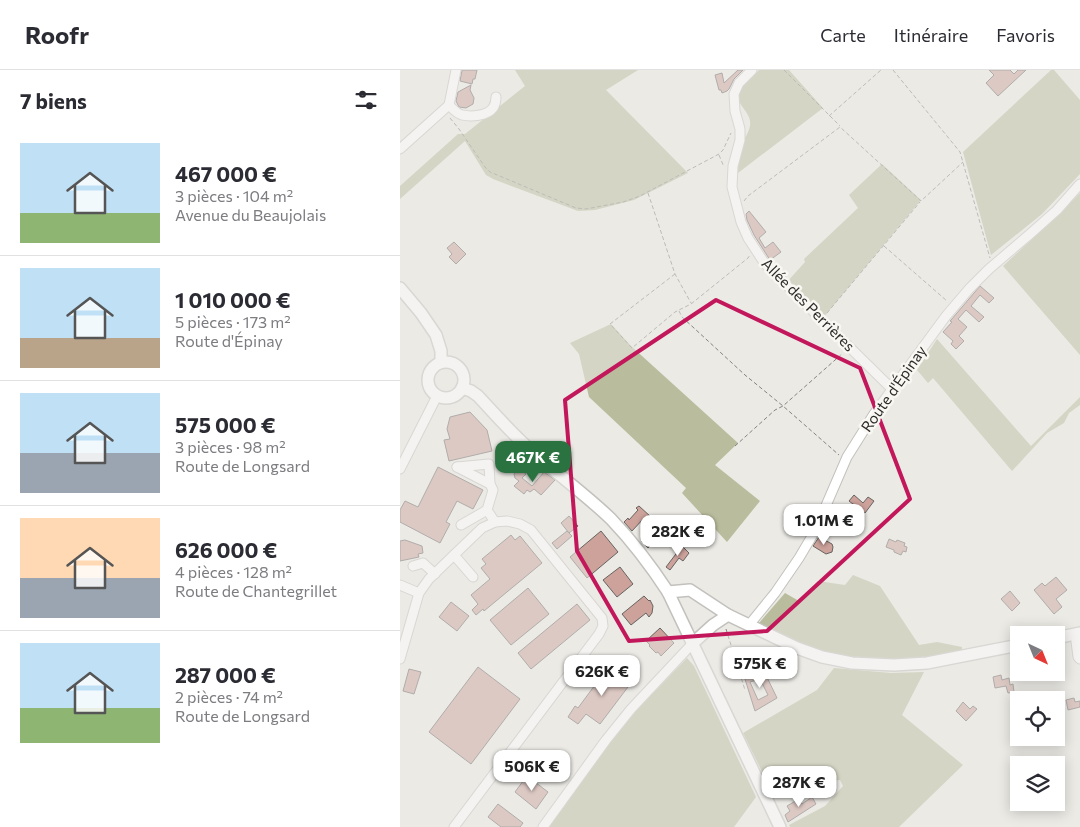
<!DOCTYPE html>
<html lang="fr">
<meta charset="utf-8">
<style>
body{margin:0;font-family:Commissioner,sans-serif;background:#f2f2f3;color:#2b2b33;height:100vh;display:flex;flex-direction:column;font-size:19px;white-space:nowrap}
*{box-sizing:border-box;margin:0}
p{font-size:16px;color:#7c7c81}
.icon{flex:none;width:28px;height:28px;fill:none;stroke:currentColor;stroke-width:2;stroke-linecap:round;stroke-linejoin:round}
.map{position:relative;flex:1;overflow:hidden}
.details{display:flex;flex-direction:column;background:#fff;width:400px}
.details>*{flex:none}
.needle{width:32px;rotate:137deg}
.tools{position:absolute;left:610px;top:556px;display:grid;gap:10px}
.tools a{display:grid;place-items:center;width:55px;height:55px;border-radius:0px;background:#fff;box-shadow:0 2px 12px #0003;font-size:25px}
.price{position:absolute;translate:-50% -42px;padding:0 11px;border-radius:10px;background:#fff;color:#222;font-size:16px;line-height:32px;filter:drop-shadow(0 1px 2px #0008)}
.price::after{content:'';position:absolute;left:50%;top:30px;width:15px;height:11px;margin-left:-8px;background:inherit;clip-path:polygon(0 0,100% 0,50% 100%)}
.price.selected{background:#2a723f;color:#fff}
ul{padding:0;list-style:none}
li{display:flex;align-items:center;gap:15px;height:125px;padding:0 20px}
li+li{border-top:1px solid #e1e1e2}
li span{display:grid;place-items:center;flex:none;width:140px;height:100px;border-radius:0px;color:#555}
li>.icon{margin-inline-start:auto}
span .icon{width:60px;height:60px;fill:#fffc;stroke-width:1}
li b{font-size:21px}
h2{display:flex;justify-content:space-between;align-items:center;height:60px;padding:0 20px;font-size:21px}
header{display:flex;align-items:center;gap:30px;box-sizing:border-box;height:70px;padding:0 25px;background:#fff;border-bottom:1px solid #e1e1e2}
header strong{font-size:24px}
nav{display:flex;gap:28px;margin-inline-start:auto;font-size:18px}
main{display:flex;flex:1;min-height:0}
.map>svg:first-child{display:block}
.green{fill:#babd9d}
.building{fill:#cca29b;stroke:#686362;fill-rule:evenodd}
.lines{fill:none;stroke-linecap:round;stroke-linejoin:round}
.minor-casing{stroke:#c2c1bd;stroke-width:11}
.major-casing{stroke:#c2c1bd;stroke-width:14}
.path{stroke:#858481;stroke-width:1;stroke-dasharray:4 2.5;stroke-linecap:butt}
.minor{stroke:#fff;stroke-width:9}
.major{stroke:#fff;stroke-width:11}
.marked{fill:none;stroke:#c2185b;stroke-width:4;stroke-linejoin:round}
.labels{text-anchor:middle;stroke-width:5;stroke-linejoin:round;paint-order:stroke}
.street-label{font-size:15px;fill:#2c2b29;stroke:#f8f7f2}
</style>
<header>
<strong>Roofr</strong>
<nav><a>Carte</a><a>Itinéraire</a><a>Favoris</a></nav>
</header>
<main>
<section class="details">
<h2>7 biens<svg class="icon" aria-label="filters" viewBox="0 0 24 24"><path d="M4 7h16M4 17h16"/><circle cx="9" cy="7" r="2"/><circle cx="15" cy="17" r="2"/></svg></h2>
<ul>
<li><span style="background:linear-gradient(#bfe0f5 70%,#8fb573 0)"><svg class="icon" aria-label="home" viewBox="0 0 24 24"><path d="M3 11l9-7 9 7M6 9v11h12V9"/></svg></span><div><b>467 000 €</b><p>3 pièces · 104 m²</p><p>Avenue du Beaujolais</p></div></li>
<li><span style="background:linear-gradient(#bfe0f5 70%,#b9a48a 0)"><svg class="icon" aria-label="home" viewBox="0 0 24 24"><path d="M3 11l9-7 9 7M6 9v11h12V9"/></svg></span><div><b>1 010 000 €</b><p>5 pièces · 173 m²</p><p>Route d'Épinay</p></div></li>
<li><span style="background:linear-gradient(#bfe0f5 60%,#9aa5b1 0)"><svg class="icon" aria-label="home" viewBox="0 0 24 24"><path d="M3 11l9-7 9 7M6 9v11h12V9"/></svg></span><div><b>575 000 €</b><p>3 pièces · 98 m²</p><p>Route de Longsard</p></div></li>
<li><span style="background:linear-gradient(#ffd9b3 60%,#9aa5b1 0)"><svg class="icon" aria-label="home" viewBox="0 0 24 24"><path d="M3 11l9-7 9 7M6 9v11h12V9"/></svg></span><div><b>626 000 €</b><p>4 pièces · 128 m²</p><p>Route de Chantegrillet</p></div></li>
<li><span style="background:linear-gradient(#bfe0f5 65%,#8fb573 0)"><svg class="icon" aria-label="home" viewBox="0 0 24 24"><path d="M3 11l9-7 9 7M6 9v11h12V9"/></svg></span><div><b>287 000 €</b><p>2 pièces · 74 m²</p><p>Route de Longsard</p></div></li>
</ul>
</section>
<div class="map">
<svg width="680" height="757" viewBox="0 0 680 757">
<rect width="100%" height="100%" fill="#ebeae5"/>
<!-- green -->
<g class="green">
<polygon points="115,0 238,0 206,20 288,103 234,130 195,140 178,141 93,109 86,105 65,71 0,129 0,116 58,64 65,64 125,16"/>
<path d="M359,0H389L423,38L338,103C335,93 340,79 344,70C347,64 351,58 350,51C349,41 336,35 339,23C340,16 353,6 359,0Z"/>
<polygon points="651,0 654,0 680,30 680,104 642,144 591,185 563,82"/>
<polygon points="482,94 521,130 423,248 387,212 405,192 404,189 458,138 449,125"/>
<polygon points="680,123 680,285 603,196 645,157"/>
<polygon points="211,254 231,276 338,373 315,395 360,431 327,472 282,423 286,418 189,327 179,284 170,273"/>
<polygon points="537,269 631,376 680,327 680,335 669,343 664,353 647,363 612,401 533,308 528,313 517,300"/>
<polygon points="453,505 480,516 519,575 537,572 562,577 562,582 525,588 478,591 425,584 359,553 385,523 399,531 418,511 445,515"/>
<polygon points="287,588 294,596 356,727 334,757 147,757 190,697 228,649"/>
<path d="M434,598L491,603L524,602L502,645L563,695L499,757H390L389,755L425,736L443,716L440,710C417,713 393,712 370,718L343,663L417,620Z"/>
</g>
<!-- building -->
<g class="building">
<polygon points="62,0 77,0 75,9 73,9 72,14 60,11"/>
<polygon points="338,0 343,0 334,9 329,19 327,21 322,23 321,20 319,20 315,5 322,3 324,13"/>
<polygon points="589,0 610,0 614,4 618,0 626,0 598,26 586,13 594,5"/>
<polygon points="71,15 70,20 74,28 73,34 66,38 59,37 56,31 58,22"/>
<polygon points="349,141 366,162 359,168 365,178 373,172 381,182 370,190 354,165 347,150 346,144"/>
<polygon points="54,172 66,184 56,194 49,187 52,184 47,178"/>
<polygon points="580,216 594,228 589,233 580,225 571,236 584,247 579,252 566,240 558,249 567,257 559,266 564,271 556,279 551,274 553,271 543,262 552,252 550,251 551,250"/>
<polygon points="70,342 87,360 92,381 49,391 44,370 50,369 47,359 50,347"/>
<polygon points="38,397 83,420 73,439 57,431 46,452 50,454 40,473 0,452 0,440 5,431 18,437"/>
<polygon points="120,399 126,404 122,408 132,416 144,402 155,410 141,425 134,419 130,422 127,420 124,424 114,416 119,411 115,408 114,404 116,401"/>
<polygon points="454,425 463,433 468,427 474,431 465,443 449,431"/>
<polygon points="239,436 274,468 271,473 262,464 248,478 241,471 252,460 252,455 244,448 232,461 224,452 228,448 229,450 238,440 236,438"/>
<polygon points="169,446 178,456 169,463 161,453"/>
<polygon points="167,461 172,466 157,479 152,473"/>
<polygon points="201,461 218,482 187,508 170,487"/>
<polygon points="111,465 115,470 120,466 142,493 84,541 83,539 76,545 72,540 78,534 71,525 90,509 81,498 86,494 82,489"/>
<polygon points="419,467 432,474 433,477 432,482 426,484 413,476"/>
<polygon points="489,469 496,472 497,470 505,473 504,476 507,477 506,482 503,481 501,485 494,482 494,480 486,477"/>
<polygon points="5,470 22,476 23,483 18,484 19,487 0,491 0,471"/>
<polygon points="282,476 289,483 283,491 279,488 270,500 266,497"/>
<polygon points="220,497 233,514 217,527 203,510"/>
<polygon points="656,507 667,520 656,529 662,537 654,544 634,520 642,513 645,516"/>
<polygon points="128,518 149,544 111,575 90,550"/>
<polygon points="610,521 620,533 612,541 601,529"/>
<polygon points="244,526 249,531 250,530 253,536 252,543 249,547 246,543 231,555 222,544"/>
<polygon points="51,532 69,546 57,561 39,547"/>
<polygon points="177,534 190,550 131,599 118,583"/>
<polygon points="260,558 274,573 261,586 258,582 256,583 249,576 250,575 246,571"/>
<polygon points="209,596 231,613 200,654 186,644 178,654 168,647 175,636 178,638"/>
<polygon points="78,597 120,629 71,694 29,662"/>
<polygon points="9,599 21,602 14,624 3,621"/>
<path d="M363,599L377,628L355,641L344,606ZM360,609L368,625L358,630L350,612Z"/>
<polygon points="601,605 602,610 609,608 610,615 613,614 614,622 608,623 606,616 595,618 593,607"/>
<polygon points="674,628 675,632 680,631 680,637 668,640 666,630"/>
<polygon points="563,632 570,639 573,636 577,639 566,651 556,641"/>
<polygon points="126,707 131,710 131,709 148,722 136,739 115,722"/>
<polygon points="412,727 416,734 388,752 385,745 390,741 387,736 399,729 402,734"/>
<polygon points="98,734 123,753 120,757 101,757 88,747"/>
</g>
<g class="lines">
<!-- minor casing -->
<g class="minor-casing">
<g id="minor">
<path d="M56,0L49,35C53,39 56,43 62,45C71,47 87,46 93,38C95,35 96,31 96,27"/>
<polyline points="352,0 339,13 334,24 335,41 340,59 340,70 333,96 332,117 341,152 348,168 365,194 492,319"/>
<polyline points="0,79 49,35"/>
<polyline points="57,397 90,414 93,420 87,440 95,452"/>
<polyline points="57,397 89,394 90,414"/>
<polyline points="0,399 37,326"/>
<polyline points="61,455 87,440"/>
<polyline points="54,485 73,507"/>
<polyline points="13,496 23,493 35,504"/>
<polyline points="0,515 19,523"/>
<polyline points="349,555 375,523 399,488 415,461 447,387 474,344 546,246 569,219 589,199 630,164 657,140 680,114"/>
<polyline points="675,564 678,587 680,589"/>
<polyline points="0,589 19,523 29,509 82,458 95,452 107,451 120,454 131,460 202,548 203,556 199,564 54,757"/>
<polyline points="143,757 206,670 231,639 293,573"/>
</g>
</g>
<!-- major casing -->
<g class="major-casing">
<g id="major">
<polyline points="0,218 21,243 36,265 41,281 41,292"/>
<circle cx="46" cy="310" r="18"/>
<path d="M62,318L71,321L78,326C93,342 107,358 123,373C151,400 183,422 211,449C232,471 251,496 268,522L380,757"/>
<polyline points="268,522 290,520 328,545 397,578 422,587 452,593 494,595 527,593 619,575"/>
<polyline points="656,568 680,563"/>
<polyline points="293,573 313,555 328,545"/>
</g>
</g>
<!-- path -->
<g class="path">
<polyline points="384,0 440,56"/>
<polyline points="493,0 560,82 590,188"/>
<polyline points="429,46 481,0"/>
<polyline points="50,48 59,59 85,97 90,102 176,138 186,139 223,132 240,126 319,84 323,80 331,63"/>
<polyline points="319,85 324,97"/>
<polyline points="248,123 275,204 291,233"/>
<polyline points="344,131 348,126 440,57 521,131 563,92"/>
<polyline points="484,176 547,231"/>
<polyline points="275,204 210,254 232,278 275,242 291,234 348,188 350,185"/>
<polyline points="279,241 282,247 345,305 383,336 439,385"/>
<polyline points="427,243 520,132"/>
<polyline points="335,376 375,340 383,336 443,283"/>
<polyline points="326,559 345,620"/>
</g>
<!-- minor -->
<use href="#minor" class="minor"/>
<!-- major -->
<use href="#major" class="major"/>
</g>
<!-- marked area -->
<path d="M0 0H680V757H0ZM316,230L460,298L510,429L367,561L229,571L177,481L165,330Z" fill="#ebeae5" fill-opacity=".55" fill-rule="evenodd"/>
<path class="marked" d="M316,230L460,298L510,429L367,561L229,571L177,481L165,330Z"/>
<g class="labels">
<!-- street labels -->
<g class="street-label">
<text transform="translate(408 235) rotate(45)" y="5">Allée des Perrières</text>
<text transform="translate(494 319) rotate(-55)" y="5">Route d'Épinay</text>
</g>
</g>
</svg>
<div class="tools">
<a><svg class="needle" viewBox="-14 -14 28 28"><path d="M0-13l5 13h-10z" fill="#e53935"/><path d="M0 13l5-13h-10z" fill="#7c7c81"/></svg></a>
<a><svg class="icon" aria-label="locate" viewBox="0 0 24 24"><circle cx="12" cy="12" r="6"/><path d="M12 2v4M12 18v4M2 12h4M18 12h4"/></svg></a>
<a><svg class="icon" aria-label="layers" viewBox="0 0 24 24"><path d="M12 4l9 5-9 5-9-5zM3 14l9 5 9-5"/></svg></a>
</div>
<b class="price selected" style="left:133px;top:413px">467K €</b>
<b class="price" style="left:424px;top:476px">1.01M €</b>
<b class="price" style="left:278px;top:487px">282K €</b>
<b class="price" style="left:360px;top:619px">575K €</b>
<b class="price" style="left:202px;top:627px">626K €</b>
<b class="price" style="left:132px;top:722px">506K €</b>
<b class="price" style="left:399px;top:738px">287K €</b>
</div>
</main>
